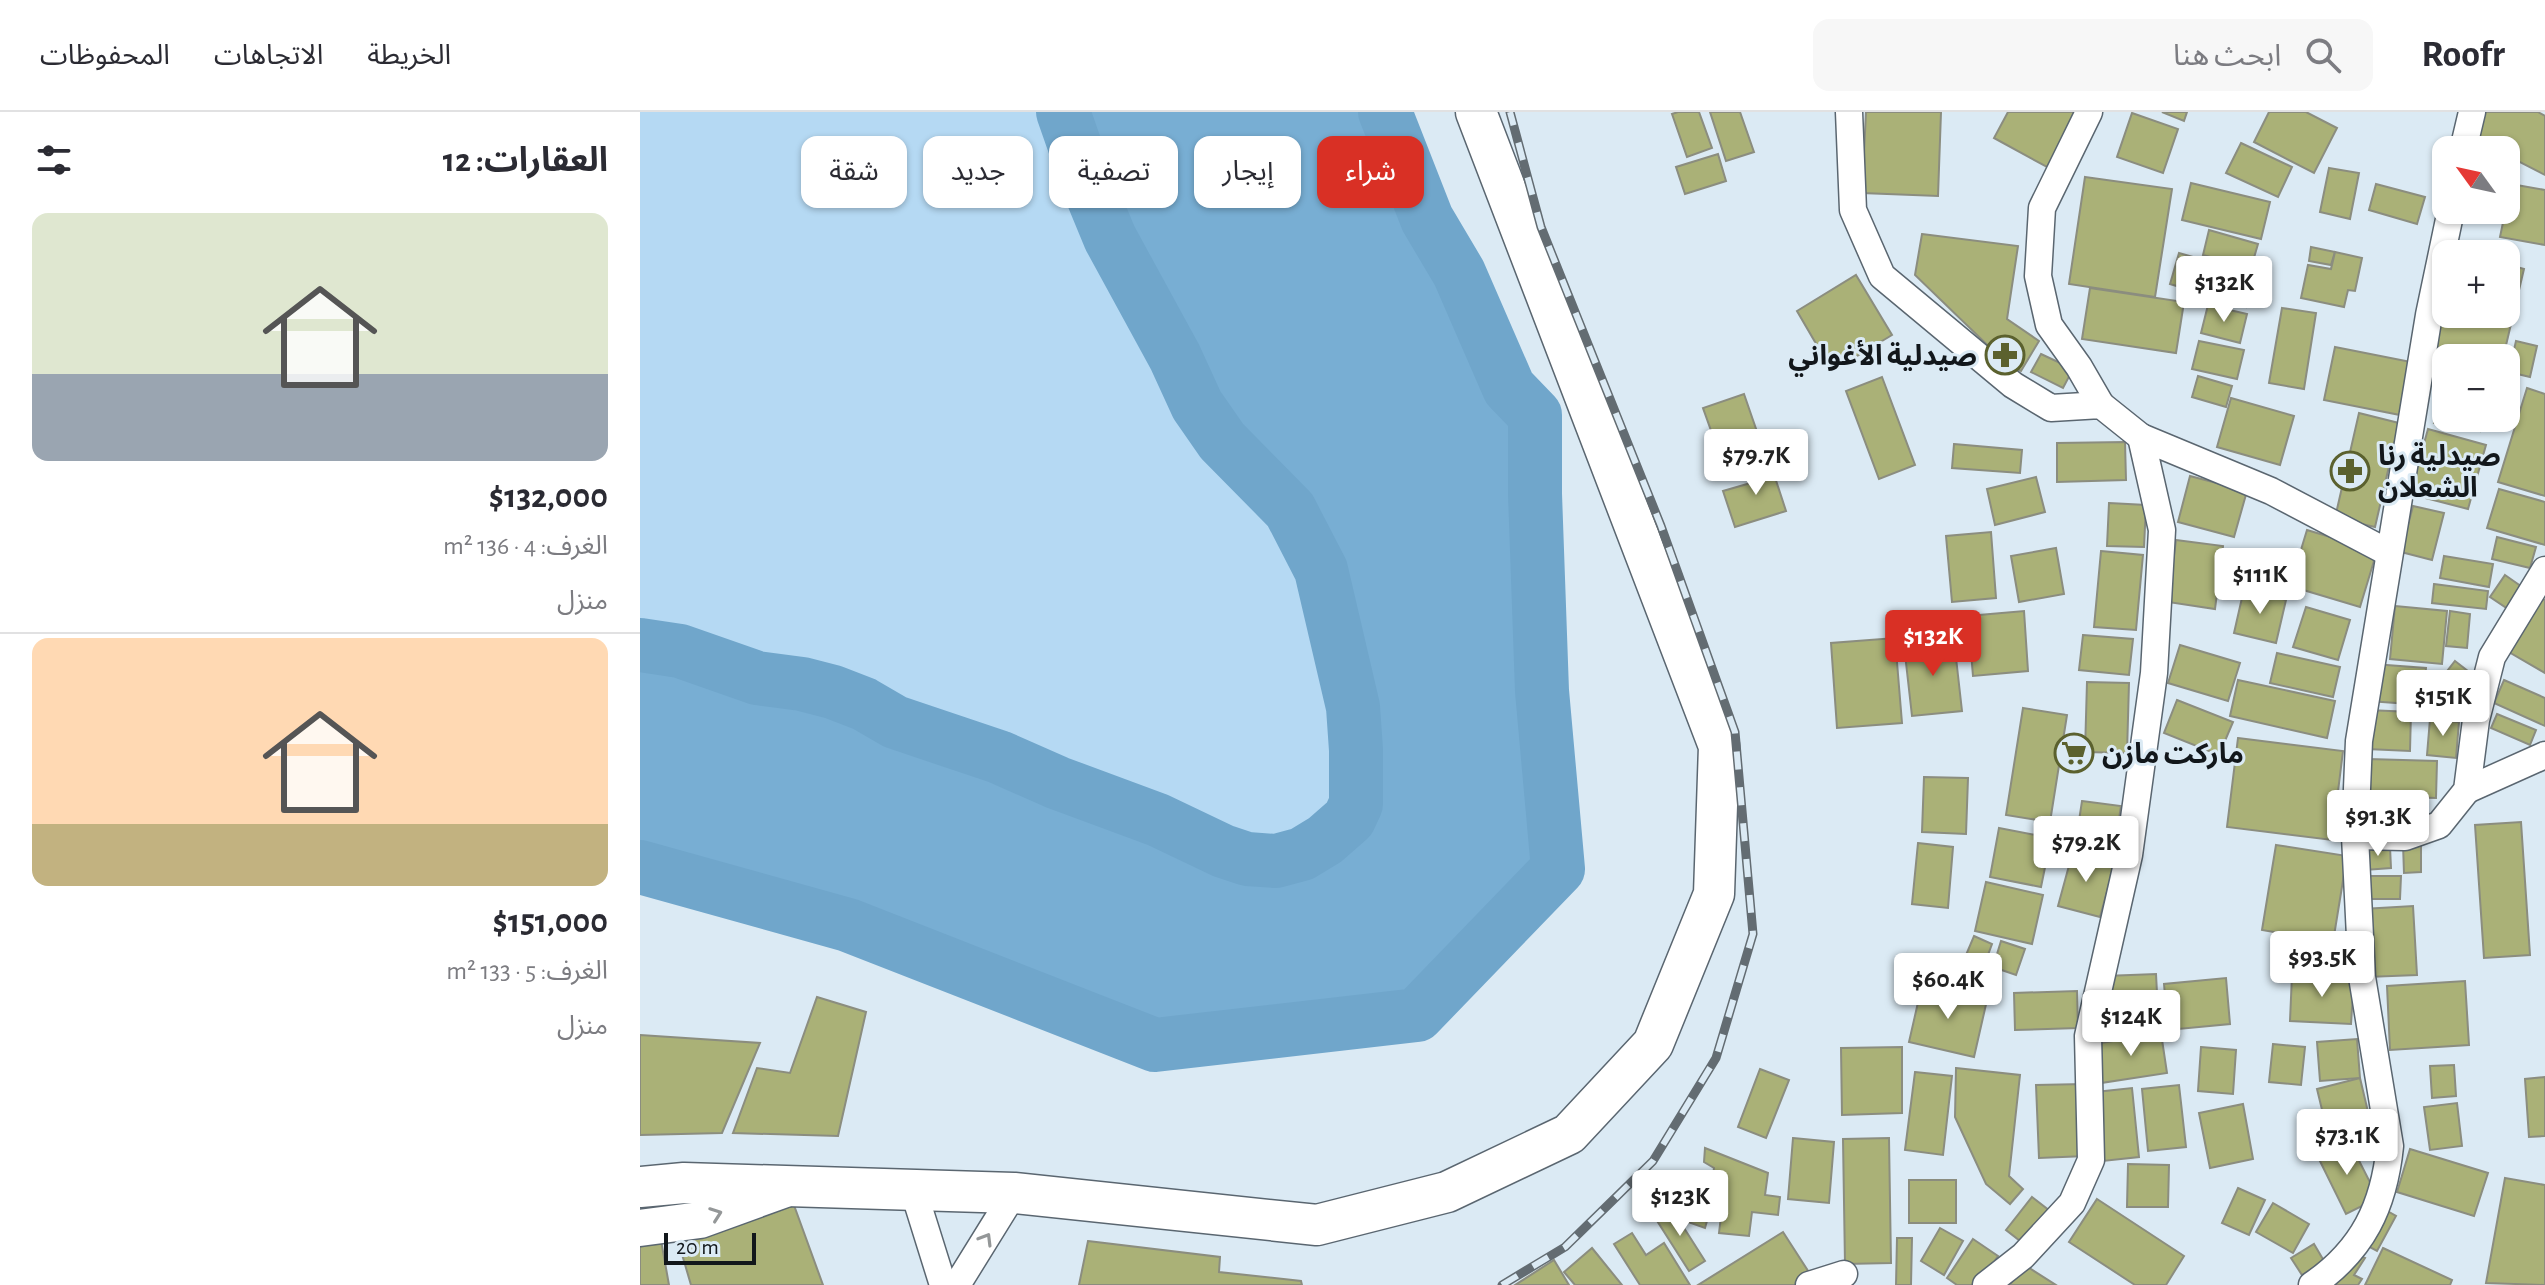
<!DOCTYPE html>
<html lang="ar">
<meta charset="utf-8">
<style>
body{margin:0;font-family:"Alegreya Sans","Noto Sans Arabic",sans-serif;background:#f7f7f7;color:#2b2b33;direction:rtl;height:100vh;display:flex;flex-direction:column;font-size:30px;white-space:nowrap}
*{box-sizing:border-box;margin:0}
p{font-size:26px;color:#7c7c81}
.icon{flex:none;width:44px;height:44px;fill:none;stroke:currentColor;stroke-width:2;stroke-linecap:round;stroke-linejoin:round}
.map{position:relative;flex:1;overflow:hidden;direction:ltr}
.panel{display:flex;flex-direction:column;background:#fff;width:640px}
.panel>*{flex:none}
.banner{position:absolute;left:24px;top:24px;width:760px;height:72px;direction:rtl;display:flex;gap:16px}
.needle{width:52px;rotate:303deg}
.fabs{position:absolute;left:1792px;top:24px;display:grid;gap:16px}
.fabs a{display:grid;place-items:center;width:88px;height:88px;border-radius:16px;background:#fff;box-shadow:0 2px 6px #0004;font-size:40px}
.scale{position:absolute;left:24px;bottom:20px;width:92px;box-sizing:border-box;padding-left:8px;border:4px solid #12171b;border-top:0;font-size:22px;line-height:28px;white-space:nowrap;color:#12171b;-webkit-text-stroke:6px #dbeaf4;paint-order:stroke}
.price{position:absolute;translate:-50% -68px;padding:0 18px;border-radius:8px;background:#fff;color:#222;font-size:26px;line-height:52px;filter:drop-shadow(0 2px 4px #0008)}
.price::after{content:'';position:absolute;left:50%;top:48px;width:24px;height:18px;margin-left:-12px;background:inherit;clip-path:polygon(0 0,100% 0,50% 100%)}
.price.active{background:#d93025;color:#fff}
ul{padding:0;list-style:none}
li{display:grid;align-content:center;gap:16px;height:424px;padding:0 32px}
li+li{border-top:2px solid #e1e1e2}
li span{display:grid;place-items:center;height:248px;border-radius:16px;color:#555}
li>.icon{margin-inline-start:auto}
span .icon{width:144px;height:144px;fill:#fffc;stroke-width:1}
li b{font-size:34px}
h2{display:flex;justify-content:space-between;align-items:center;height:96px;padding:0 32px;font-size:34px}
.pill{padding:0 28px;border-radius:16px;background:#fff;box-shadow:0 2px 6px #0004;font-size:28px;line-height:72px}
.pill.active{background:#d93025;color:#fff}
header{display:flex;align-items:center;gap:48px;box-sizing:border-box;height:112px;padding:0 40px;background:#fff;border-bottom:2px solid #e1e1e2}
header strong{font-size:38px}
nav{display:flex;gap:44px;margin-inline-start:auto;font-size:28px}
.search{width:560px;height:72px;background:#f7f7f7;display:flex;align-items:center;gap:20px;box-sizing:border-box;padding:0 28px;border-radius:16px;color:#7c7c81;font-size:30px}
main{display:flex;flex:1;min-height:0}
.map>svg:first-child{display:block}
.green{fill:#b5d9f3}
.forest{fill:#78aed3}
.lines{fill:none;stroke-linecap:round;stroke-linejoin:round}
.river{stroke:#70a6cb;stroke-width:54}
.building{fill:#aab177;stroke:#8b8d7f;stroke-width:2}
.minor-casing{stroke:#5a6670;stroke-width:29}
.secondary-casing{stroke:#5a6670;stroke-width:39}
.primary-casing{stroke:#5a6670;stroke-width:43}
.minor{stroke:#fff;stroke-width:26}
.secondary{stroke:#fff;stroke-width:36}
.primary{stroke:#fff;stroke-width:40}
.rail-casing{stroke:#636c72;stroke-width:9}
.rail{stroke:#dbeaf4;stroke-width:6;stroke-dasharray:18;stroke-linecap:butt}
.oneway{stroke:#949798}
.labels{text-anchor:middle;stroke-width:6;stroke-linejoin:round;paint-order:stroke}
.poi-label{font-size:28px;font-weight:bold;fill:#12171b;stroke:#dbeaf4;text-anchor:start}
</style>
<header>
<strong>Roofr</strong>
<div class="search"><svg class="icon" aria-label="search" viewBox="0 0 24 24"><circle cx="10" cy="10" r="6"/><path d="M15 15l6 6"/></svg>ابحث هنا</div>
<nav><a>الخريطة</a><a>الاتجاهات</a><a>المحفوظات</a></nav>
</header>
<main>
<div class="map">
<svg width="1905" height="1173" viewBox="0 0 1905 1173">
<rect width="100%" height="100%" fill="#dbeaf4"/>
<!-- green -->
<polygon class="green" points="0,0 427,0 451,80 535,245 582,329 650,398 681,458 716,638 709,707 662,742 607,747 193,580 162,572 117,566 53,543 0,528"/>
<!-- forest -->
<polygon class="forest" points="431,0 749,0 819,161 895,303 918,757 777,903 515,933 184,806 0,755 0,528 40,539 359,645 606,747 686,728 716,673 681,458 535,245"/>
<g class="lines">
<!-- river -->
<g class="river">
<polyline points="0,533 40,539 117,566 162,572 193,580 224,592 255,610 359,645 418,671 518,708 583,739 607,747 636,749 662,742 685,728 709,707 716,692 716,638 713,595 681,458 650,398 582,329 557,293 535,245 470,126 451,80 423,0"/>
<polyline points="0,755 208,813 515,933 777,903 918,757 902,579 895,382 895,303 869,276 819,161 787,107 745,0"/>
</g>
</g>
<!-- building -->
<g class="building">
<polygon points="1038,0 1059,0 1072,36 1047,45 1032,2"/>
<polygon points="1070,0 1100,0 1114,40 1086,49"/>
<polygon points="1226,0 1301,0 1298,84 1222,81"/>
<polygon points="1368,0 1438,0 1407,55 1354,26"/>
<polygon points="1522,0 1547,0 1544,9"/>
<polygon points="1629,0 1666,0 1697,16 1674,61 1614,30"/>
<polygon points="1843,0 1898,0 1905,4 1905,63 1866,43 1866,38 1856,38 1831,25"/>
<polygon points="1492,1 1538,17 1523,61 1477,45"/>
<polygon points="1601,31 1652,55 1638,85 1586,61"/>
<polygon points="1078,42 1086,69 1045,82 1036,55"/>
<polygon points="1689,56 1719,61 1710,107 1680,100"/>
<polygon points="1445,65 1532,77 1515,185 1429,172"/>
<polygon points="1551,71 1630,90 1621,127 1542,108"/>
<polygon points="1736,72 1785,85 1777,112 1729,98"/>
<polygon points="1871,72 1905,78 1905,133 1860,125"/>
<polygon points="1569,118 1618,132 1611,156 1563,143"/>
<polygon points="1282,122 1378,134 1367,207 1399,229 1381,259 1367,252 1275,163"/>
<polygon points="1671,135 1695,140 1691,153 1669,149"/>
<polygon points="1695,140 1722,146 1715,179 1708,178 1704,195 1661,186 1668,153 1691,157"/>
<polygon points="1539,141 1616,163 1606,195 1530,172"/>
<polygon points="1866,152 1884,157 1863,246 1841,246 1788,233 1806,158 1806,202 1866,202"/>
<polygon points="1216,163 1252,223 1192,259 1157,199"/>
<polygon points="1450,176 1544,190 1536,241 1442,227"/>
<polygon points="1568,193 1607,202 1600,231 1561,221"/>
<polygon points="1642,196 1676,201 1664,277 1629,271"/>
<polygon points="1559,229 1604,238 1597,267 1552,257"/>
<polygon points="1876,229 1897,234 1890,265 1869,260"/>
<polygon points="1695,235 1771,250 1760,303 1684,288"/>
<polygon points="1401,242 1433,257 1423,276 1391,260"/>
<polygon points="1558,264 1592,274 1586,295 1552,285"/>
<polygon points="1242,265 1275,353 1239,367 1206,279"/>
<polygon points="1802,269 1806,270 1806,306 1842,306 1840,319 1794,311"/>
<polygon points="1887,276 1905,282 1905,384 1858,370"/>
<polygon points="1104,282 1124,340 1084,355 1063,296"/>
<polygon points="1591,286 1654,304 1640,353 1577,335"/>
<polygon points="1719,301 1759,311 1735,415 1695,406"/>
<polygon points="1788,317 1846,333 1828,397 1770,382"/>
<polygon points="1485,330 1486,368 1417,370 1417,331"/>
<polygon points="1314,332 1382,338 1380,361 1312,356"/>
<polygon points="1128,344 1146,399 1095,415 1083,379 1121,368 1115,349"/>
<polygon points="1550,364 1607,379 1594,425 1538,410"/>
<polygon points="1396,365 1405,400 1355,413 1347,377"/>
<polygon points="1859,377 1905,390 1905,433 1847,416"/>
<polygon points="1469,391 1506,393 1504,435 1467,434"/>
<polygon points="1773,394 1804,401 1792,448 1761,440"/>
<polygon points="1667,418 1737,439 1720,495 1650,474"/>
<polygon points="1351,420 1356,486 1312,490 1306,424"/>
<polygon points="1857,425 1896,435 1890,456 1852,447"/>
<polygon points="1536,428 1583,434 1575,497 1528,490"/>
<polygon points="1416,436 1424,482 1379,490 1371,444"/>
<polygon points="1461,439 1503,443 1496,518 1454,515"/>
<polygon points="1804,444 1853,452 1849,475 1800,466"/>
<polygon points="1865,463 1885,477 1871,499 1850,485"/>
<polygon points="1794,472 1848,479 1846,497 1792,491"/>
<polygon points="1604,477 1646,488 1636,531 1594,521"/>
<polygon points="1899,485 1905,488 1905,561 1867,539"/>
<polygon points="1755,494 1807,499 1802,552 1750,547"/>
<polygon points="1666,495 1710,508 1698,548 1653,535"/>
<polygon points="1384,499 1388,559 1333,564 1328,504"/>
<polygon points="1810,499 1830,502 1827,536 1806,534"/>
<polygon points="1443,523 1493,527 1489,563 1439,558"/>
<polygon points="1255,526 1262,611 1197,616 1191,531"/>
<polygon points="1314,528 1322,599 1272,604 1264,533"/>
<polygon points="1540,533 1600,551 1588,589 1528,571"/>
<polygon points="1637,541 1700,555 1693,585 1630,571"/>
<polygon points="1815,549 1842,570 1832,584 1804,563"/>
<polygon points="1733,552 1786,556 1783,593 1729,589"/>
<polygon points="1598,568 1695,589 1687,626 1590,604"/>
<polygon points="1864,568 1905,586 1905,614 1854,591"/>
<polygon points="1447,570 1489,571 1487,641 1445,640"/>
<polygon points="1537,588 1593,610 1579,643 1524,621"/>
<polygon points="1383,596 1427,603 1410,710 1366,703"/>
<polygon points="1728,598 1771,600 1770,639 1727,637"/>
<polygon points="1857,602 1896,618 1890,633 1851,616"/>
<polygon points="1790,607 1819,610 1816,646 1787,643"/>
<polygon points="1598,626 1703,639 1692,728 1587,715"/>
<polygon points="1728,647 1797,649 1796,686 1727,684"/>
<polygon points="1284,665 1328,666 1326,722 1282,720"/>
<polygon points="1442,689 1481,694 1474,740 1435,735"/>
<polygon points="1728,689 1769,690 1769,721 1727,720"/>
<polygon points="1881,710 1890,843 1844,846 1835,713"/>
<polygon points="1359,716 1411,726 1401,775 1350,765"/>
<polygon points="1278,731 1313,735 1308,796 1272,792"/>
<polygon points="1763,732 1781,732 1781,760 1764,761"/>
<polygon points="1636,733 1707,744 1693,830 1622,818"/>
<polygon points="1750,735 1751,756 1725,758 1724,737"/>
<polygon points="1433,739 1475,750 1460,805 1418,794"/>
<polygon points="1726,764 1761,764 1760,787 1726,787"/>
<polygon points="1346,770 1403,783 1392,832 1335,819"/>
<polygon points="1773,794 1777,863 1727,865 1723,797"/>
<polygon points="1334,824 1352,832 1345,851 1326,843"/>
<polygon points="1361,829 1385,837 1376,863 1353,855"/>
<polygon points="1337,854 1354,860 1347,882 1329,876"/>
<polygon points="1516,862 1518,900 1467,903 1465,864"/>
<polygon points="1652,863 1714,866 1711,912 1650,909"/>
<polygon points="1586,866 1590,912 1528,918 1524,872"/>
<polygon points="1825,869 1829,933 1750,938 1747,874"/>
<polygon points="1282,873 1347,888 1334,945 1269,930"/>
<polygon points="1437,879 1438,916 1375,918 1374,881"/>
<polygon points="177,885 226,900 198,1024 93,1021 117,956 150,961"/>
<polygon points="1521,921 1527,961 1461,971 1455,932"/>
<polygon points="0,923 120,931 82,1021 0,1023"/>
<polygon points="1717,927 1720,966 1680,969 1677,930"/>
<polygon points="1633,932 1665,935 1661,973 1629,970"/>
<polygon points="1262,935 1262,1001 1202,1003 1201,936"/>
<polygon points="1561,935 1596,938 1593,982 1558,979"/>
<polygon points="1814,953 1816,984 1792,986 1790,954"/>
<polygon points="1316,956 1380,963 1369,1064 1383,1077 1370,1092 1346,1072 1315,1005"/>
<polygon points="1120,957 1149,968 1126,1026 1098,1015"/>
<polygon points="1275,960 1312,964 1303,1043 1265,1038"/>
<polygon points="1905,965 1905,1024 1889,1025 1885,967"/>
<polygon points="1720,966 1733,1021 1690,1031 1677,977"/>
<polygon points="1444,972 1446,1044 1399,1046 1396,973"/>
<polygon points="1539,973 1546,1035 1508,1039 1502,977"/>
<polygon points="1492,976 1499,1045 1463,1049 1456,980"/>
<polygon points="1817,991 1822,1034 1790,1038 1784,995"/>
<polygon points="1603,992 1613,1047 1570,1056 1559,1001"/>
<polygon points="1153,1026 1194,1030 1189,1091 1148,1087"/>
<polygon points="1249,1026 1251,1151 1205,1152 1203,1027"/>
<polygon points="1709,1029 1738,1086 1706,1102 1676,1041"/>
<polygon points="1065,1036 1128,1061 1125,1083 1140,1085 1138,1103 1112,1100 1109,1124 1079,1121 1084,1079 1071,1077 1074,1056 1064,1050"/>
<polygon points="1770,1037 1848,1061 1834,1104 1757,1080"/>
<polygon points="1488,1052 1529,1053 1528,1095 1487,1095"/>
<polygon points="1865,1066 1905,1073 1905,1173 1846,1171"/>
<rect x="1269" y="1068" width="47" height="43"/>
<polygon points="1598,1076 1625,1088 1609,1123 1582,1111"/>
<polygon points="1054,1082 1073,1088 1065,1116 1045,1109"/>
<polygon points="151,1085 183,1173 51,1173 39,1132"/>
<polygon points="1392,1085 1410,1099 1384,1132 1366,1118"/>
<polygon points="1457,1087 1544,1144 1526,1173 1495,1173 1429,1130"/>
<polygon points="1633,1091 1669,1112 1653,1141 1616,1120"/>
<polygon points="1030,1094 1065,1149 1049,1159 1014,1104"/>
<polygon points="1742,1096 1756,1104 1737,1139 1724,1132"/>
<polygon points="1300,1116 1323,1129 1304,1163 1281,1149"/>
<polygon points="19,1117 29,1173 0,1173 0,1120"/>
<polygon points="1143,1120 1172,1165 1160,1173 1058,1173"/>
<polygon points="992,1121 1006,1143 1024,1131 1050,1173 1000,1173 974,1132"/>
<polygon points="1257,1126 1272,1126 1271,1173 1256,1173"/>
<polygon points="1333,1127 1358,1144 1339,1173 1317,1173 1307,1166"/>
<polygon points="448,1129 580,1145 579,1160 661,1169 662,1173 439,1173"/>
<polygon points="1674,1132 1684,1149 1662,1163 1651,1146"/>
<polygon points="952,1136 982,1173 935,1173 924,1160"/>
<polygon points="1743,1136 1812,1168 1810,1173 1725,1173"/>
<polygon points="1713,1141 1725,1146 1714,1163 1722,1167 1718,1173 1677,1173"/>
<polygon points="914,1148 929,1173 875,1173"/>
<polygon points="1383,1152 1416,1173 1370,1173"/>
</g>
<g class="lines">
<!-- minor casing -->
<g class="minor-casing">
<g id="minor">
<polyline points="1209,0 1213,98 1242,164 1373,273 1411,296 1461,293 1501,325"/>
<polyline points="1449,0 1402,96 1398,164 1409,213 1439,255 1461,293"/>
<polyline points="1823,38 1832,0"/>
<polyline points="1827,678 1905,643"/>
<polyline points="1715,724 1765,725 1799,713 1827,678 1836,608 1852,545 1905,458"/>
<polyline points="273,1077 303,1173"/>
<polyline points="317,1173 374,1081"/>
<polyline points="1169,1173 1204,1162"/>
<polyline points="1346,1173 1383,1144 1432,1091 1451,1048 1448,924 1489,743 1514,561 1522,418 1501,325 1631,379 1749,441"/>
<path d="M1672,1173C1723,1138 1744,1094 1750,1034L1722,865L1715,724L1719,629L1789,203L1811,98"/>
</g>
</g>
<!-- secondary casing -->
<g class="secondary-casing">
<polyline id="secondary" points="0,1116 60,1108 148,1076"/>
</g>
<!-- primary casing -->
<g class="primary-casing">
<polyline id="primary" points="0,1075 44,1071 374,1081 677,1113 807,1080 929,1022 1013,932 1074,782 1079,634 836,0"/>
</g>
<!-- minor -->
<use href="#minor" class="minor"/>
<!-- secondary -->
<use href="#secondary" class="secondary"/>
<!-- primary -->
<use href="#primary" class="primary"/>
<!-- rail casing -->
<g class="rail-casing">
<polyline id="rail" points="862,1173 925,1135 1013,1049 1076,946 1113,822 1095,620 1021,414 901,115 870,0"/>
</g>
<!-- rail -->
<use href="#rail" class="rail"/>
</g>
<!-- one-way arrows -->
<defs><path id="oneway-chevron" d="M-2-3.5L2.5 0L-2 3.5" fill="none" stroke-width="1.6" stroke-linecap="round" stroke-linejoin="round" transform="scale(2)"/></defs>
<g class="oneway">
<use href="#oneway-chevron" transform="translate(76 1102) rotate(-20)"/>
<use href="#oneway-chevron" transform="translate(346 1127) rotate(-59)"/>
</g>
<!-- icons -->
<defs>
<g id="pharmacy-ring" transform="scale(2)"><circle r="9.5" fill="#dbeaf4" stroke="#5b612e" stroke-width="1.5"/><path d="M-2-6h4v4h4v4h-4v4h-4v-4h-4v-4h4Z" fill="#5b612e"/></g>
<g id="supermarket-ring" transform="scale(2)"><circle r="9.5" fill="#dbeaf4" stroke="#5b612e" stroke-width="1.5"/><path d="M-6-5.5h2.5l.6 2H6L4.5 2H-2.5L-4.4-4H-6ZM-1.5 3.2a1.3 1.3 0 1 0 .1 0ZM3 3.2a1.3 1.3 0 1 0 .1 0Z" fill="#5b612e"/></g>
</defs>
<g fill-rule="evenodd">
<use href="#pharmacy-ring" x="1365" y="243"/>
<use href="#pharmacy-ring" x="1710" y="359"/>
<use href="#supermarket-ring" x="1434" y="641"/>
</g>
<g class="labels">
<!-- poi labels -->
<g class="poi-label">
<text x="1337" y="253" text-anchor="end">صيدلية الأغواني</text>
<text x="1738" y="353">صيدلية رنا<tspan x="1738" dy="32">الشعلان</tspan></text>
<text x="1462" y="651">ماركت مازن</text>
</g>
</g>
</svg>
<div class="fabs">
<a><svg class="needle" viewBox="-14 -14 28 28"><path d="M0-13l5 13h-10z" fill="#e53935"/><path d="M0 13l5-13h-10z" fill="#7c7c81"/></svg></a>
<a>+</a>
<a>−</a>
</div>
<div class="scale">20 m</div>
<b class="price" style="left:1584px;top:212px">$132K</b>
<b class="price" style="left:1116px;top:385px">$79.7K</b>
<b class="price" style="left:1620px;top:504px">$111K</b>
<b class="price active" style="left:1293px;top:566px">$132K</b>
<b class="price" style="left:1803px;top:626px">$151K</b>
<b class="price" style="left:1738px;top:746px">$91.3K</b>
<b class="price" style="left:1446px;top:772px">$79.2K</b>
<b class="price" style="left:1682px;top:887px">$93.5K</b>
<b class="price" style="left:1308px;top:909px">$60.4K</b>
<b class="price" style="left:1491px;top:946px">$124K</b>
<b class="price" style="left:1707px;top:1065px">$73.1K</b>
<b class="price" style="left:1040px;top:1126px">$123K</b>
<div class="banner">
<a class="pill active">شراء</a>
<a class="pill">إيجار</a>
<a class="pill">تصفية</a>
<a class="pill">جديد</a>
<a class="pill">شقة</a>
</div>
</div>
<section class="panel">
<h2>العقارات: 12<svg class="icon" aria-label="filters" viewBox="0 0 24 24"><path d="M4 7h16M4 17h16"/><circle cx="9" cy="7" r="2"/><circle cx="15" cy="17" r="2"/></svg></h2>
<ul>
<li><span style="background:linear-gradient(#dfe7d0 65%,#9aa5b1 0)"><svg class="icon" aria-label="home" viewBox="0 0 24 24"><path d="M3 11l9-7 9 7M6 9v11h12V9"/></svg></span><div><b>$132,000</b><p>الغرف: 4 · 136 m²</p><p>منزل</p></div></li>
<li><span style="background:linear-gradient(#ffd9b3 75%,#c2b280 0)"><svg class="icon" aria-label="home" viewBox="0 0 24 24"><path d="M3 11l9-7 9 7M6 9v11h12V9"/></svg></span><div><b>$151,000</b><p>الغرف: 5 · 133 m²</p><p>منزل</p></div></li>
</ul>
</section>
</main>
